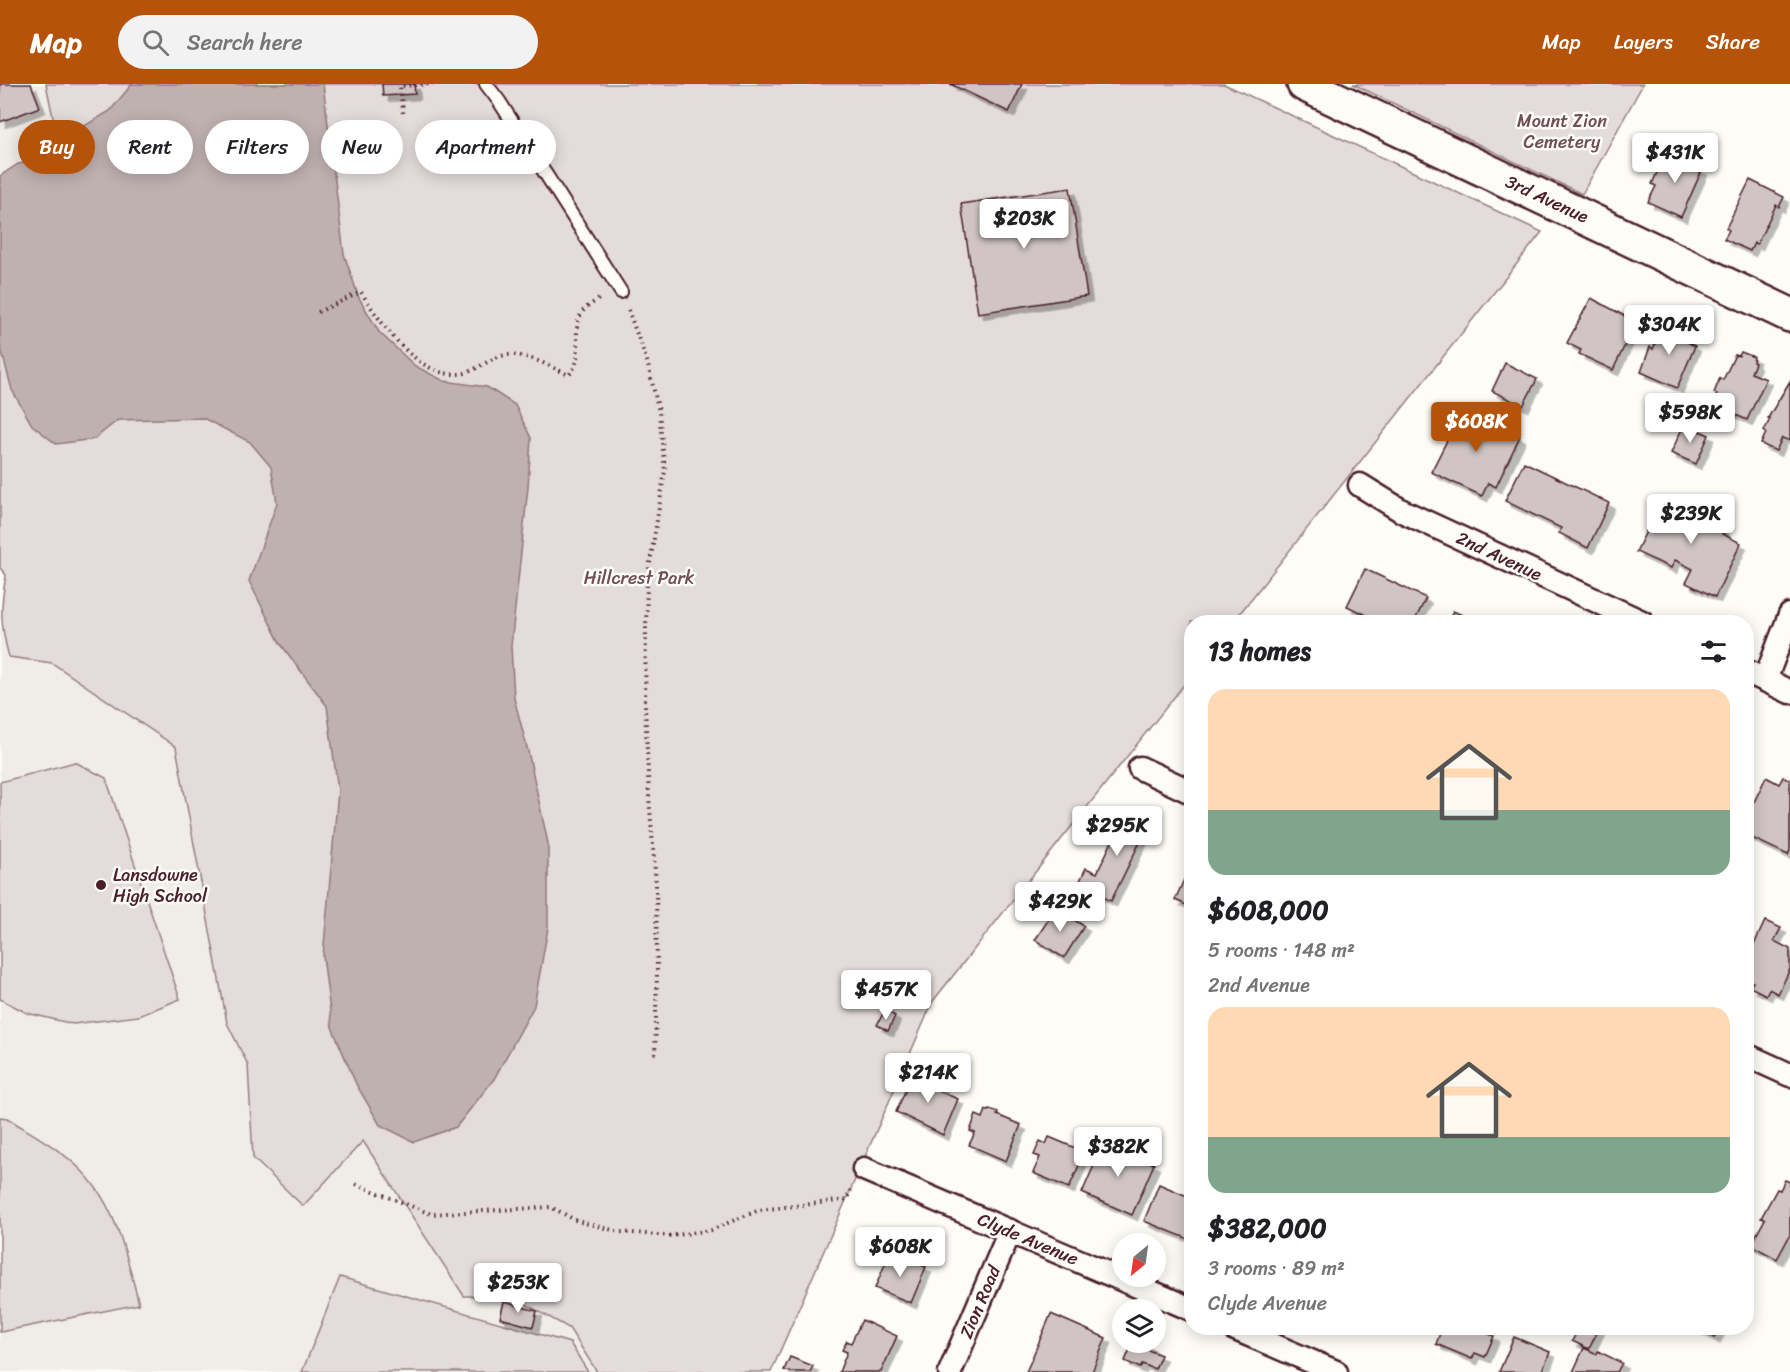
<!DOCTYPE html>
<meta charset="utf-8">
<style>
body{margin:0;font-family:Sriracha,sans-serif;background:#f2f2f2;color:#202124;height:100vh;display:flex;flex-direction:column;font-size:22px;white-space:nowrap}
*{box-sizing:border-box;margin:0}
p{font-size:20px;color:#757577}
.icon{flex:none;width:33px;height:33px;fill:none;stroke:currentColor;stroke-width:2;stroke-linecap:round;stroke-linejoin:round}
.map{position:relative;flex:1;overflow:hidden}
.details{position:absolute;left:1184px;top:531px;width:570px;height:720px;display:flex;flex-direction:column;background:#fff;border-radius:24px;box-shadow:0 3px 15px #0003}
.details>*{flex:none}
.guide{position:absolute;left:18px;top:36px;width:570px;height:54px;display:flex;gap:12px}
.needle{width:39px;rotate:209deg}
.tools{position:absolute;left:1112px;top:1149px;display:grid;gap:12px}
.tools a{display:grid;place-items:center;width:54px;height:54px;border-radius:50%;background:#fff;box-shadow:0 3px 15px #0003;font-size:30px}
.price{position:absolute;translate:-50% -51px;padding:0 14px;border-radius:6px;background:#fff;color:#222;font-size:20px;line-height:39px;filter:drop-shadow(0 2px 3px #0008)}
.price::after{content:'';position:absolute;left:50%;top:36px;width:18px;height:14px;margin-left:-9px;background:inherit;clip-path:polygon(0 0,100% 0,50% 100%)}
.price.active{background:#b45309;color:#fff}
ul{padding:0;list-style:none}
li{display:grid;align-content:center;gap:12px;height:318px;padding:0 24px}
li span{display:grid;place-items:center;height:186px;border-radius:18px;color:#555}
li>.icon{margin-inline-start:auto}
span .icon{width:108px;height:108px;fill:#fffc;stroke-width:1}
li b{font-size:26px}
h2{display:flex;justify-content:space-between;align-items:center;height:72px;padding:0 24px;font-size:26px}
.tag{padding:0 21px;border-radius:27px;background:#fff;box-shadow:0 3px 15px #0003;font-size:21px;line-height:54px}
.tag.active{background:#b45309;color:#fff}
header{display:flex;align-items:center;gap:36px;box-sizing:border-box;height:84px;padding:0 30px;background:#b45309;color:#fff}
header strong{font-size:28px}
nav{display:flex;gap:33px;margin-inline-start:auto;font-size:21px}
.search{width:420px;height:54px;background:#f2f2f2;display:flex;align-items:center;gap:15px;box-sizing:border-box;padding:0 21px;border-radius:33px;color:#757577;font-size:22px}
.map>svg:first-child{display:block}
.built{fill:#f0ece8}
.green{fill:#e3dcda;stroke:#967e82;stroke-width:1.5}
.water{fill:#c0b1b1;stroke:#91777b;stroke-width:1.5}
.building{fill:#d0c5c4;stroke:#4a1f2b;stroke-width:1.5;filter:url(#shadow)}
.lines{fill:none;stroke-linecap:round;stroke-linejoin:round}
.lane-casing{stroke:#4a1f2b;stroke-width:16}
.street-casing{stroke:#4a1f2b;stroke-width:27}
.secondary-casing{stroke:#4a1f2b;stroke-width:38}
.path{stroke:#4a1f2b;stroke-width:4;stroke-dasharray:1.5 4.5;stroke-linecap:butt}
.lane{stroke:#fdfcf7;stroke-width:12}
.street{stroke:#fdfcf7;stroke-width:22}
.secondary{stroke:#fdfcf7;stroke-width:33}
.poi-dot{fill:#4a1f2b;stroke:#fdfcf7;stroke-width:2}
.labels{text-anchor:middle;stroke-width:5;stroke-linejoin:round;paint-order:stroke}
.park-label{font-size:18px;fill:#704e57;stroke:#fdfcf7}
.street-label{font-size:18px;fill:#4a1f2b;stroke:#fdfcf7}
.poi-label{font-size:18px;fill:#4a1f2b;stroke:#fdfcf7;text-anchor:start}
</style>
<header>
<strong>Map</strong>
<div class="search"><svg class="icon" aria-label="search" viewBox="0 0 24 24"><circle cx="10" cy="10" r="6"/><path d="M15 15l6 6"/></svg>Search here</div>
<nav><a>Map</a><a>Layers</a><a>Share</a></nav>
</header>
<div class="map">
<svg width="1790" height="1288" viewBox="0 0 1790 1288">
<defs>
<filter id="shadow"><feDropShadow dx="5.5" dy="5.5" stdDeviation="0" flood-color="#0004"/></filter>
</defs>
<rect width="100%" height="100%" fill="#fdfcf7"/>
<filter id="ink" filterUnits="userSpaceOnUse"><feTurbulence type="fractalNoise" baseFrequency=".0167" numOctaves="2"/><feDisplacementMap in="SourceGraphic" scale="12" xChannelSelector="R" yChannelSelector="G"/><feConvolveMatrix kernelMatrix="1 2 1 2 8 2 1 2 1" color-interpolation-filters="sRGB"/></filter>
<g filter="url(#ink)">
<!-- built -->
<g class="built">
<polygon points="0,0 46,0 60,66 0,97"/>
<polygon points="0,542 10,573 52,579 176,663 227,939 248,981 253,1074 363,1057 464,1212 511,1212 569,1244 597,1288 0,1288"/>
</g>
<!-- green -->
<g class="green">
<path d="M46,0H1224L1542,148L1233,538H1191V592L933,917L771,1288H597L569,1244L511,1212H464L363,1057L303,1122L253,1074L248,981L227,939L176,663L52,579L9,573C0,540 0,525 6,491L0,484V97L60,66Z"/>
<polygon points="1353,0 1643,0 1582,110"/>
<polygon points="75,678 106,694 180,915 138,932 73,940 27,929 0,915 0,698"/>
<path d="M0,1033L7,1034C32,1050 61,1065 82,1087C117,1123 127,1173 139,1220L0,1248Z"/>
<polygon points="340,1193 570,1259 588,1288 302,1288"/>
</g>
<!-- water -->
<polygon class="water" points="132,0 323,0 344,170 359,214 379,248 415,282 444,297 487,303 515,321 531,354 528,403 511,562 514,614 528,667 548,759 548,844 534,922 494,995 456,1043 414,1058 380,1041 356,1000 332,943 323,872 338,707 327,622 280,559 249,497 277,419 271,383 250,358 203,334 118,336 94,355 56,360 32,341 12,306 0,261 0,92 18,80 43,76 62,55 110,27"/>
<!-- building -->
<g class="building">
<polygon points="0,0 31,0 40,23 0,38"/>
<polygon points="382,0 414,0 415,10 383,12"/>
<polygon points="950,0 1022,0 1009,28"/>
<polygon points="1665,70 1678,76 1681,71 1693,76 1691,81 1702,86 1681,133 1648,118 1656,102 1652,100"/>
<polygon points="1750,96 1784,113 1779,123 1776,121 1757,160 1754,159 1750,167 1724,155 1729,146 1726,144"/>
<polygon points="1070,104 1087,212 978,229 961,120"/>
<polygon points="1591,214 1636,238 1613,286 1579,270 1581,266 1567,259"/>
<polygon points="1667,238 1687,247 1683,256 1695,262 1677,304 1641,288 1650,263 1653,265 1661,245 1664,246"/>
<polygon points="1741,268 1754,273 1753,278 1755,279 1751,289 1766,295 1747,336 1727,327 1723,335 1712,330 1715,323 1712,322 1717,310 1714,309 1720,294 1723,296 1735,271 1739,272"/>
<polygon points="1505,279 1537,295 1523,322 1492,307"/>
<polygon points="1790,297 1790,357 1782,354 1776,367 1761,360 1766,349 1764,347 1770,335 1768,334"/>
<polygon points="1463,325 1520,352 1496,403 1488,399 1482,412 1431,388"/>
<polygon points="1684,340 1709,351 1696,380 1671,369"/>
<polygon points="1524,378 1609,419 1588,464 1559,449 1561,444 1505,417"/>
<polygon points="1699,421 1716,428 1724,447 1722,450 1741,459 1715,513 1686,499 1693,485 1675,476 1671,484 1636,468 1657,425 1670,431 1675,422 1682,426"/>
<polygon points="1365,485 1426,514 1414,538 1370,538 1372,534 1347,522"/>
<polygon points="1453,527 1478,538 1448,538"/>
<polygon points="1766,693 1779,700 1783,693 1790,696 1790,766 1788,771 1746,751 1746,735"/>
<polygon points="1126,728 1156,742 1149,755 1143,752 1111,817 1078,801 1086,784 1097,789"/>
<polygon points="1191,780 1191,823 1175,816"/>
<polygon points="1056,824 1084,842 1064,874 1035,856"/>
<polygon points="1765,837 1781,844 1774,857 1790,865 1790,885 1778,910 1769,905 1766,911 1750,903 1753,898 1746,895 1746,878"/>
<polygon points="885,926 895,932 888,947 877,941"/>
<polygon points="926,990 943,998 939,1007 958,1015 943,1051 896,1028 910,996 915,998 917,995 923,997"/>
<polygon points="989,1025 998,1028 997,1031 1021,1041 1006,1077 969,1061 975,1049 970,1047 976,1031 983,1034 986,1026 988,1027"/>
<polygon points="1049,1053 1085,1068 1069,1104 1033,1089 1040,1073 1034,1071 1040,1057 1046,1060"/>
<polygon points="1104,1058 1154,1080 1132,1131 1082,1109"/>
<polygon points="1785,1096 1790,1098 1790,1151 1777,1175 1751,1161 1765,1135 1761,1134 1777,1105 1780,1106"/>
<polygon points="1159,1100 1187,1112 1191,1102 1191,1156 1144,1137"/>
<polygon points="890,1168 926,1183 911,1219 875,1204"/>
<polygon points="504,1218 537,1227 533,1243 500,1234"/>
<polygon points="1051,1230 1106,1254 1092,1288 1026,1288"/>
<polygon points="862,1236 897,1252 881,1288 839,1288 847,1268 842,1266 847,1257 851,1259"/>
<polygon points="1442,1244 1486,1244 1484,1248 1494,1252 1485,1273 1475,1269 1472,1275 1436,1260"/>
<polygon points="1579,1244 1599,1244 1589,1265 1572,1257"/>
<polygon points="1695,1244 1720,1244 1714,1254"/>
<polygon points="1514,1253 1550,1268 1542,1288 1499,1288"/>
<polygon points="1133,1258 1143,1258 1150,1261 1148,1266 1161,1271 1155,1285 1142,1280 1140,1284 1125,1277"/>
<polygon points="1584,1264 1597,1270 1598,1267 1622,1279 1617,1288 1573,1288"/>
<polygon points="790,1273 813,1282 810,1288 789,1288 784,1286"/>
</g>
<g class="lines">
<!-- lane casing -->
<g class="lane-casing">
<polyline id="lane" points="486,0 499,17 621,208"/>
</g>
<!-- street casing -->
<g class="street-casing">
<g id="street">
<polyline points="1360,401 1402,427 1642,538"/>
<polyline points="1746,587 1790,608"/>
<polyline points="1765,596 1790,531"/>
<polyline points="1140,684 1191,708"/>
<polyline points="1746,971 1790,991"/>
<polyline points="864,1085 1191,1225"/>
<polyline points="1233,1244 1336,1288"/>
<polyline points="950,1288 1010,1147"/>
</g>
</g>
<!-- secondary casing -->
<g class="secondary-casing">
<polyline id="secondary" points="1304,0 1790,231"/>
</g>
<!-- path -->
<g class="path">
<polyline points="403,29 400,2 433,0"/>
<polyline points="628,226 647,277 659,328 665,387 647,497 646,543 645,621 649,713 656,799 657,889 655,972"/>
<path d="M318,228L361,208C381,239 420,299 465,289C479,285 492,272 507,271C527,269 551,283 569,291C586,272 571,252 580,232C583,224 594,218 601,214"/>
<polyline points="356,1100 431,1130 551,1123 577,1137 620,1148 671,1152 711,1146 759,1126 846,1116 851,1106"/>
</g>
<!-- lane -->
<use href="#lane" class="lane"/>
<!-- street -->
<use href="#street" class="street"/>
<!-- secondary -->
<use href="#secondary" class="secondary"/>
</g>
</g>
<!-- markers -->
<circle class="poi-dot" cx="101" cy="801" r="6"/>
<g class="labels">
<!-- park labels -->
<g class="park-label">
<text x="1562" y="43">Mount Zion<tspan x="1562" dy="21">Cemetery</tspan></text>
<text x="639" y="500">Hillcrest Park</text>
</g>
<!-- street labels -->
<g class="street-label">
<text transform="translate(1547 115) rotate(25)" y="6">3rd Avenue</text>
<text transform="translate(1499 472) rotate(25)" y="6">2nd Avenue</text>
<text transform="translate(1028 1155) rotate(23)" y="6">Clyde Avenue</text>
<text transform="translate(980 1218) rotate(-67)" y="6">Zion Road</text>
</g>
<!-- poi labels -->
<g class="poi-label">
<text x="113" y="797">Lansdowne<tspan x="113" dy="21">High School</tspan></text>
</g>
</g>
</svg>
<div class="tools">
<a><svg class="needle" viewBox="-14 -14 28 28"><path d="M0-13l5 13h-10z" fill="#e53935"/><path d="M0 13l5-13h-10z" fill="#757577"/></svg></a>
<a><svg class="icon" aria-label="layers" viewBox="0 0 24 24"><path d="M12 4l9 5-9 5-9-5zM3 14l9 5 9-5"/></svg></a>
</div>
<b class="price" style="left:1675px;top:100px">$431K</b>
<b class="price" style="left:1024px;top:166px">$203K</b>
<b class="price" style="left:1669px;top:272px">$304K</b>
<b class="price" style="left:1690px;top:360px">$598K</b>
<b class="price active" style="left:1476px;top:369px">$608K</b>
<b class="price" style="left:1691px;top:461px">$239K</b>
<b class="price" style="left:1117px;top:773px">$295K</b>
<b class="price" style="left:1060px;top:849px">$429K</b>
<b class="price" style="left:886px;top:937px">$457K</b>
<b class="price" style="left:928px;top:1020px">$214K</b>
<b class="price" style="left:1118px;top:1094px">$382K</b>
<b class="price" style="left:900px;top:1194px">$608K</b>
<b class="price" style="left:518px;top:1230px">$253K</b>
<div class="guide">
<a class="tag active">Buy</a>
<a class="tag">Rent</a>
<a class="tag">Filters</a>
<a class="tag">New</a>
<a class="tag">Apartment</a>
</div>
<section class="details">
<h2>13 homes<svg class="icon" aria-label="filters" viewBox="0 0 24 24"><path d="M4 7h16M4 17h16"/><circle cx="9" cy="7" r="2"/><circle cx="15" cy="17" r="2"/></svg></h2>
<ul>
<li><span style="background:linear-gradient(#ffd9b3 65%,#7fa58c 0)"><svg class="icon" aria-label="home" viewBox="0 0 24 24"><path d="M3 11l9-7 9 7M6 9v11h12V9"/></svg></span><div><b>$608,000</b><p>5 rooms · 148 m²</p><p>2nd Avenue</p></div></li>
<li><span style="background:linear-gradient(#ffd9b3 70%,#7fa58c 0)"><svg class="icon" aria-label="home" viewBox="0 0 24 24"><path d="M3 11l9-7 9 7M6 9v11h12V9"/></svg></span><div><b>$382,000</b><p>3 rooms · 89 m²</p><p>Clyde Avenue</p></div></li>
</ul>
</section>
</div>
